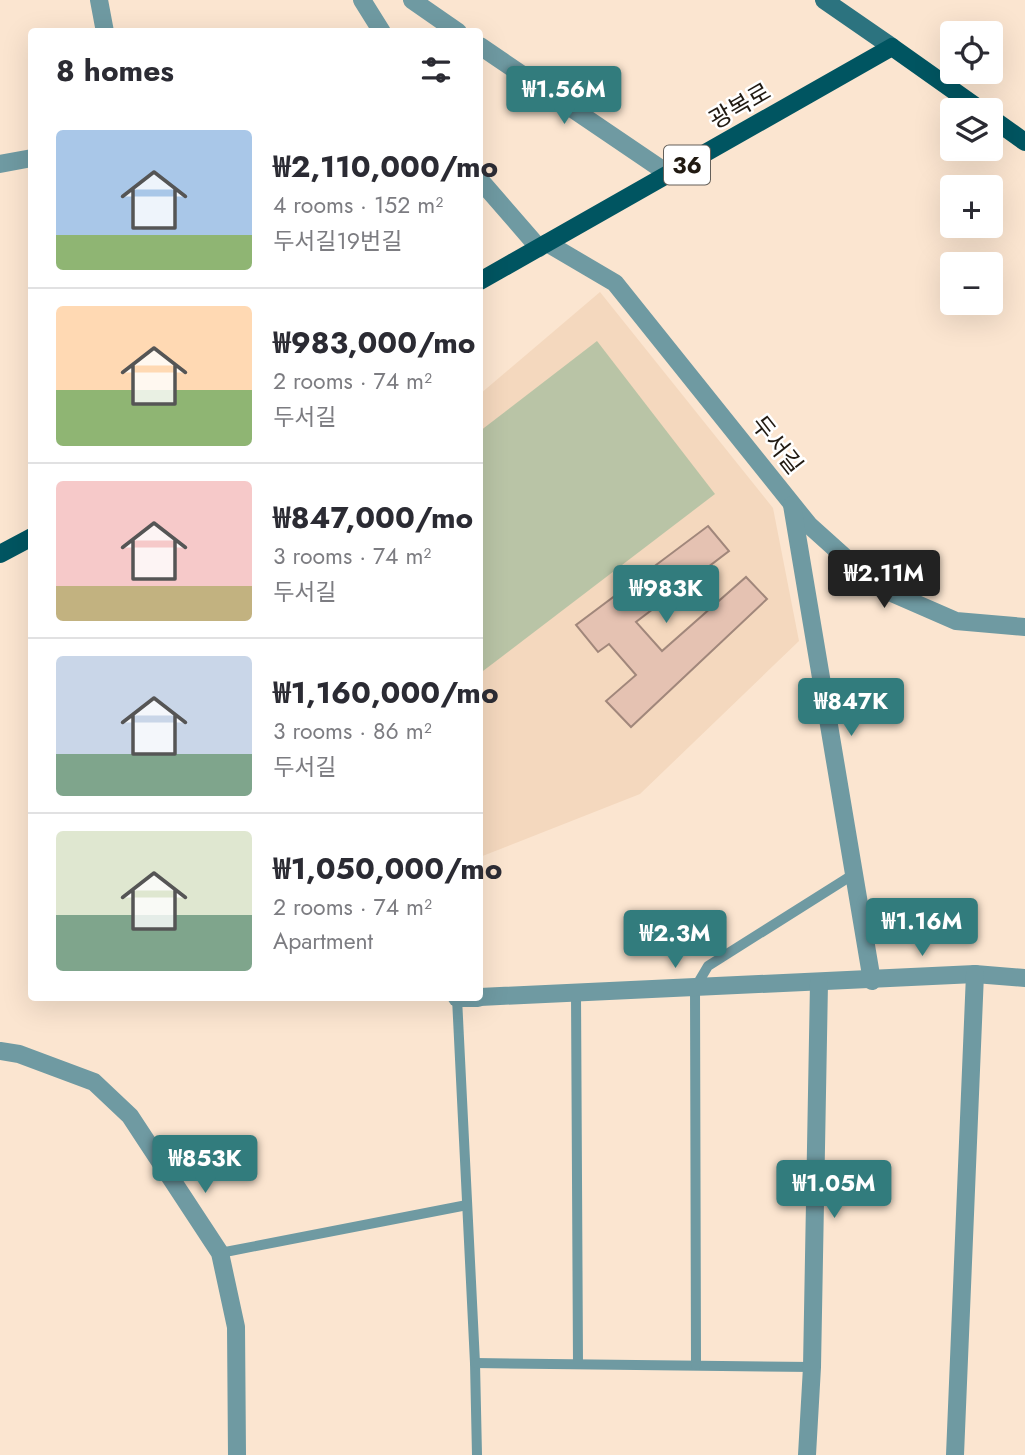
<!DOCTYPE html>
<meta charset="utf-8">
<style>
body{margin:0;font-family:Jost,"Noto Sans KR",sans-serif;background:#f2f2f3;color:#2b2b33;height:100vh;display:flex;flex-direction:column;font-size:26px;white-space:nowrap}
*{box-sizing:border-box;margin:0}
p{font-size:23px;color:#7c7c81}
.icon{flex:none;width:38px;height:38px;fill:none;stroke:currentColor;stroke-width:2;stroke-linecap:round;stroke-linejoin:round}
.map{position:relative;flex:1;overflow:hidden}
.panel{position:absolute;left:28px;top:28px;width:455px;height:973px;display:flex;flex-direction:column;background:#fff;border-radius:7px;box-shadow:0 7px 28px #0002}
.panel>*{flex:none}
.fabs{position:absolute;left:940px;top:21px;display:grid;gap:14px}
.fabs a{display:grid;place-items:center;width:63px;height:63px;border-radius:7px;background:#fff;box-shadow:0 7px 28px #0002;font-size:35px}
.price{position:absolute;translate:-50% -60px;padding:0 16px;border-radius:7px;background:#327c7d;color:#fff;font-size:23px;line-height:46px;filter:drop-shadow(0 2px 4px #0008)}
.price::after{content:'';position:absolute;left:50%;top:42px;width:21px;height:16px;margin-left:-10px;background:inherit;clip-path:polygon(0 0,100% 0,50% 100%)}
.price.selected{background:#222;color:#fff}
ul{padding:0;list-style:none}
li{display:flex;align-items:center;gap:21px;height:175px;padding:0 28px}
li+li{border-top:2px solid #e1e1e2}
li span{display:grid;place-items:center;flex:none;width:196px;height:140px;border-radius:7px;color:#555}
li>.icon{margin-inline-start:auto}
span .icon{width:84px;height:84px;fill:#fffc;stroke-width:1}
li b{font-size:30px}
h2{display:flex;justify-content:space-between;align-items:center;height:84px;padding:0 28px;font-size:30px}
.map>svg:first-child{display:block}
.built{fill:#f4d8be}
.green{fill:#b9c4a6}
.building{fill:#e5c2b2;stroke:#a1877b;stroke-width:2}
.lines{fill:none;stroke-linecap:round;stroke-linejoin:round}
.lane{stroke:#6f9aa2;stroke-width:10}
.street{stroke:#6f9aa2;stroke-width:18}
.secondary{stroke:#2c737f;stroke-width:18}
.primary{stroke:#005561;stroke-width:18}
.labels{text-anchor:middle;stroke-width:5;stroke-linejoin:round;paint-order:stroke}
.shield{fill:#fff;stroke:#645f59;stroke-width:2}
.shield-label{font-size:23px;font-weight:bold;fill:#211a12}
.street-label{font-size:24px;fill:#211a12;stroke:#fff}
</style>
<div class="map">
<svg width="1025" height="1455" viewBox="0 0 1025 1455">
<rect width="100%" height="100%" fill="#fbe5d0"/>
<!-- built -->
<polygon class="built" points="600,292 773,508 799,641 640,794 480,857 480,394"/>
<!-- green -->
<polygon class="green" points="597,341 715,494 483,671 480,667 480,431"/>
<!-- building -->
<polygon class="building" points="708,526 729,551 636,622 662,651 746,577 767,599 631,727 606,701 636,675 609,644 598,652 576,625"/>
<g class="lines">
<!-- lane -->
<g class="lane">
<polyline points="576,993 578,1364"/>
<polyline points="457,998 475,1363 477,1455"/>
<polyline points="220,1253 467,1205"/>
<polyline points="475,1363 812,1367"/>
<polyline points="696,1365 695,988 708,966 854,874"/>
</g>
<!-- street -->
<g class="street">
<polyline points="99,0 105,32"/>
<polyline points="362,0 382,32"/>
<polyline points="412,0 458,32"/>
<polyline points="480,46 670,175"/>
<polyline points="0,164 32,158"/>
<polyline points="480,180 539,248"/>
<polyline points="547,243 615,283 809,525 878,587 956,621 1025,627"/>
<polyline points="792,505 872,981"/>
<polyline points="480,997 975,974 1025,978"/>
<polyline points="457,998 478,998"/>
<polyline points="0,1051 19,1054 94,1082 130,1116 220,1253 236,1327 237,1455"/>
<polyline points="807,1455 812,1367 819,983"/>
<polyline points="955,1455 975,974"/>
</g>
<!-- secondary -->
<polyline class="secondary" points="824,0 892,47"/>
<!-- primary -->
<g class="primary">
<polyline points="990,117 1025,142"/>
<polyline points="480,281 892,47 981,110"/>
<polyline points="0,554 32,537"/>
</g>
</g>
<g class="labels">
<!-- shield labels -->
<rect class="shield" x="664" y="145.5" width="46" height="39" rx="5"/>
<g class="shield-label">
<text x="687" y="173">36</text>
</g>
<!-- street labels -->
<g class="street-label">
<text transform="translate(740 106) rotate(-30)" y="8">광복로</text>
<text transform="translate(777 445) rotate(52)" y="8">두서길</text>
</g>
</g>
</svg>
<div class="fabs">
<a><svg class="icon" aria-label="locate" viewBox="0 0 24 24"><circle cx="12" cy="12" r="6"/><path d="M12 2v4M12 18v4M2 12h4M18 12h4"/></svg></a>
<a><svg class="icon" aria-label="layers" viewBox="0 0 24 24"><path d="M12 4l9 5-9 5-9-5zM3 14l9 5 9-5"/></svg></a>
<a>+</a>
<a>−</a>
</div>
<b class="price" style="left:564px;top:126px">₩1.56M</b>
<b class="price selected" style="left:884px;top:610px">₩2.11M</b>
<b class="price" style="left:666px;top:625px">₩983K</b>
<b class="price" style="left:851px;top:738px">₩847K</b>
<b class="price" style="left:922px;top:958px">₩1.16M</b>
<b class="price" style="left:675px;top:970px">₩2.3M</b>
<b class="price" style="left:205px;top:1195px">₩853K</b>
<b class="price" style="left:834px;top:1220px">₩1.05M</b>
<section class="panel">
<h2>8 homes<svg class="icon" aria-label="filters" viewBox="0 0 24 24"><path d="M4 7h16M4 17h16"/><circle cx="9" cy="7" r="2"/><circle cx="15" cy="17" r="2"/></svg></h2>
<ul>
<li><span style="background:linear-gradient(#a9c7e8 75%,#8fb573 0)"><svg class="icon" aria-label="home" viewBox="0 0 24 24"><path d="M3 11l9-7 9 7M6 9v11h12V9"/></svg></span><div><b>₩2,110,000/mo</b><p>4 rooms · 152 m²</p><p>두서길19번길</p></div></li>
<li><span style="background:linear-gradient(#ffd9b3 60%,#8fb573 0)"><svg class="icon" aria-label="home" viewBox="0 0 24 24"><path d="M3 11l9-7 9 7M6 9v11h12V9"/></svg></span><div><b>₩983,000/mo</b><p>2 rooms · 74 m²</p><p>두서길</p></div></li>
<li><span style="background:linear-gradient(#f6c9c9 75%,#c2b280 0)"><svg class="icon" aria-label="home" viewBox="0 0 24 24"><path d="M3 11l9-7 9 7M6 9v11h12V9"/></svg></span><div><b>₩847,000/mo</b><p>3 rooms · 74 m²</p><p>두서길</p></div></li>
<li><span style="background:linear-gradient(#c9d6e8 70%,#7fa58c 0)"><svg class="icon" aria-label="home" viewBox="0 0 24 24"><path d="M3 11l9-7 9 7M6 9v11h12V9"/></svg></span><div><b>₩1,160,000/mo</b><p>3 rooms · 86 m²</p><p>두서길</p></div></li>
<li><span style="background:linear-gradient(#dfe7d0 60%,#7fa58c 0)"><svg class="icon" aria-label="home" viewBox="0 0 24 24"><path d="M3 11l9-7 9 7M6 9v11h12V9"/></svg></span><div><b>₩1,050,000/mo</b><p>2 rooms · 74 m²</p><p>Apartment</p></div></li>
</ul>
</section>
</div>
